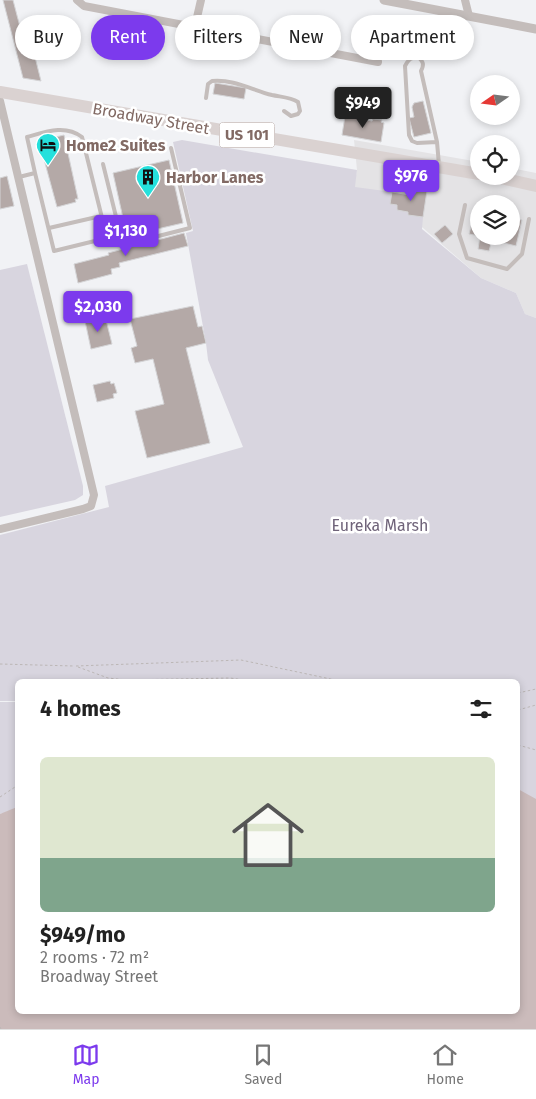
<!DOCTYPE html>
<meta charset="utf-8">
<style>
body{margin:0;font-family:"Fira Sans",sans-serif;background:#f2f2f2;color:#222;height:100vh;display:flex;flex-direction:column;font-size:19px;white-space:nowrap}
*{box-sizing:border-box;margin:0}
p{font-size:16px;color:#767676}
.icon{flex:none;width:28px;height:28px;fill:none;stroke:currentColor;stroke-width:2;stroke-linecap:round;stroke-linejoin:round}
.map{position:relative;flex:1;overflow:hidden}
.details{position:absolute;left:15px;top:679px;width:505px;height:335px;display:flex;flex-direction:column;background:#fff;border-radius:8px;box-shadow:0 2px 8px #0003}
.details>*{flex:none}
.guide{position:absolute;left:15px;top:15px;width:506px;height:45px;display:flex;gap:10px}
.needle{width:32px;rotate:256deg}
.fabs{position:absolute;left:470px;top:75px;display:grid;gap:10px}
.fabs a{display:grid;place-items:center;width:50px;height:50px;border-radius:50%;background:#fff;box-shadow:0 2px 8px #0003;font-size:25px}
.price{position:absolute;translate:-50% -42px;padding:0 11px;border-radius:5px;background:#7c3aed;color:#fff;font-size:16px;line-height:32px;filter:drop-shadow(0 1px 2px #0008)}
.price::after{content:'';position:absolute;left:50%;top:30px;width:15px;height:11px;margin-left:-8px;background:inherit;clip-path:polygon(0 0,100% 0,50% 100%)}
.price.on{background:#222;color:#fff}
ul{padding:0;list-style:none}
li{display:grid;align-content:center;gap:10px;height:265px;padding:0 25px}
li+li{border-top:1px solid #e0e0e0}
li span{display:grid;place-items:center;height:155px;border-radius:8px;color:#555}
li>.icon{margin-inline-start:auto}
span .icon{width:90px;height:90px;fill:#fffc;stroke-width:1}
li b{font-size:21px}
h2{display:flex;justify-content:space-between;align-items:center;height:60px;padding:0 25px;font-size:21px}
.pill{padding:0 18px;border-radius:22px;background:#fff;box-shadow:0 2px 8px #0003;font-size:18px;line-height:45px}
.pill.on{background:#7c3aed;color:#fff}
.menu{display:flex;justify-content:space-around;align-items:center;height:70px;border-top:1px solid #e0e0e0;background:#fff;font-size:14px;color:#767676}
.menu a{display:grid;justify-items:center;gap:2px}
.menu .on{color:#7c3aed}
.map>svg:first-child{display:block}
.built{fill:#e4e3e5;fill-rule:evenodd}
.green{fill:#d8d5df}
.water{fill:#cbbbbb}
.building{fill:#b4a9a7;stroke:#d4d4d6}
.lines{fill:none;stroke-linecap:round;stroke-linejoin:round}
.path{stroke:#bcb7b6;stroke-width:1;stroke-dasharray:2.5 2.5;stroke-linecap:butt}
.service{stroke:#c4bdbb;stroke-width:4}
.minor{stroke:#c4bdbb;stroke-width:8}
.tertiary{stroke:#c4bdbb;stroke-width:9}
.trunk{stroke:#dad2d1;stroke-width:12}
.labels{text-anchor:middle;stroke-width:5;stroke-linejoin:round;paint-order:stroke}
.shield{fill:#fff;stroke:#a89792;stroke-width:1}
.shield-label{font-size:15px;font-weight:bold;fill:#826a64}
.street-label{font-size:16px;fill:#826a64;stroke:#fff}
.poi-label{font-size:16px;font-weight:bold;fill:#826a64;stroke:#fff;text-anchor:start}
.park-label{font-size:16px;fill:#6f6379;stroke:#fff}
</style>
<div class="map">
<svg width="536" height="1029" viewBox="0 0 536 1029">
<rect width="100%" height="100%" fill="#f1f2f5"/>
<!-- built -->
<path class="built" d="M354,140L479,162V176H511V168L536,173V318L525,314L516,293L481,278L408,215L354,187L357,170ZM479,204H511V236H479Z"/>
<!-- green -->
<g class="green">
<polygon points="182,140 357,170 355,187 392,192 390,204 397,205 397,210 408,212 408,215 423,217 422,229 481,278 516,293 525,314 536,318 536,1009 518,1006 518,681 18,681 17,701 0,701 0,535 109,507 105,486 243,447 208,360 206,343 186,233 193,231 173,142"/>
<polygon points="27,264 83,486 83,495 75,500 0,517 0,270"/>
<polygon points="0,702 18,702 17,810 0,814"/>
</g>
<!-- water -->
<polygon class="water" points="518,789 536,799 536,1029 0,1029 0,814 17,807 18,1011 518,1011"/>
<!-- building -->
<g class="building">
<polygon points="3,0 13,0 26,50 33,49 41,81 23,78"/>
<polygon points="215,83 246,88 244,99 213,94"/>
<polygon points="423,101 431,133 414,137 409,118 414,117 412,107 414,103"/>
<polygon points="345,116 372,121 373,119 382,120 381,122 384,123 381,142 342,135"/>
<polygon points="64,135 78,199 75,199 76,202 57,207 39,141"/>
<polygon points="169,160 183,223 127,236 113,173"/>
<polygon points="7,176 14,206 0,209 0,178"/>
<polygon points="411,189 427,191 423,217 408,215 408,212 397,210 397,205 390,204 392,192 410,195"/>
<polygon points="476,208 479,209 479,236 469,234"/>
<polygon points="511,218 522,220 516,246 492,240 489,251 478,249 480,236 511,236"/>
<polygon points="445,225 453,234 442,243 434,234"/>
<polygon points="184,233 188,246 119,263 120,267 111,269 112,274 78,283 74,264 109,255 108,253"/>
<polygon points="193,306 198,327 202,326 206,343 186,348 210,443 147,458 135,411 164,404 153,359 135,363 131,348 137,346 130,319"/>
<polygon points="105,316 112,344 91,349 85,321"/>
<polygon points="110,381 111,384 114,383 117,393 113,394 114,398 97,402 93,385"/>
</g>
<g class="lines">
<!-- path -->
<g class="path">
<polyline points="0,664 74,666"/>
<polyline points="76,666 241,660 340,681"/>
<polyline points="78,667 108,678 126,680 230,678 251,681"/>
<polyline points="518,693 536,689"/>
<polyline points="518,710 536,705"/>
<polyline points="518,745 536,750"/>
<polyline points="0,797 18,785"/>
<polyline points="0,1027 1,1029"/>
</g>
<!-- service -->
<g class="service">
<path d="M206,98L208,84L212,81C234,79 252,90 272,95C281,97 290,97 298,102L300,111L298,114L291,116L284,111"/>
<path d="M437,142L417,143L412,141L409,135L405,66C408,60 411,57 418,57C424,62 424,65 421,71L437,142L439,165"/>
<polyline points="103,164 123,245 190,228 171,148"/>
<path d="M19,177L35,173L54,251L107,238L82,137C65,124 45,132 27,137L35,173"/>
<polyline points="465,205 459,234 467,258 507,269 522,254 529,219"/>
<polyline points="49,228 101,216"/>
</g>
<!-- minor -->
<g class="minor">
<polyline points="77,0 84,6 378,62"/>
<polyline points="465,0 469,16"/>
<polyline points="195,26 201,0"/>
<polyline points="0,101 94,495 91,506 83,509 0,529"/>
</g>
<!-- tertiary -->
<polyline class="tertiary" points="384,0 536,29"/>
<!-- trunk -->
<g class="trunk">
<polyline points="0,92 479,174"/>
<polyline points="492,176 536,186"/>
</g>
</g>
<!-- icons -->
<defs>
<g id="hotel-pin" transform="scale(1.25)"><path d="M0 17L-7.5 6A9.5 9.5 0 1 1 7.5 6Z" fill="#25e0dc" stroke="#fff"/><path d="M-6-4.5h1.5V1H6V5H4.5V3h-9V5H-6ZM-4 0a1.8 1.8 0 1 1 3.6 0ZM.5 0V-2.5h3Q6-2.5 6 0Z" fill="#111"/></g>
<g id="building-pin" transform="scale(1.25)"><path d="M0 17L-7.5 6A9.5 9.5 0 1 1 7.5 6Z" fill="#25e0dc" stroke="#fff"/><path d="M-4-6H4V6H1V3H-1V6H-4ZM-2.5-4.3h1.7v1.8h-1.7ZM.8-4.3h1.7v1.8H.8ZM-2.5-1h1.7V.8h-1.7ZM.8-1h1.7V.8H.8Z" fill="#111"/></g>
</defs>
<g fill-rule="evenodd">
<use href="#hotel-pin" x="48" y="145"/>
<use href="#building-pin" x="148" y="177"/>
</g>
<g class="labels">
<!-- shield labels -->
<rect class="shield" x="219.5" y="122.5" width="55" height="25" rx="4"/>
<g class="shield-label">
<text x="247" y="140">US 101</text>
</g>
<!-- street labels -->
<g class="street-label">
<text transform="translate(151 118) rotate(10)" y="6">Broadway Street</text>
</g>
<!-- poi labels -->
<g class="poi-label">
<text x="66" y="151">Home2 Suites</text>
<text x="166" y="183">Harbor Lanes</text>
</g>
<!-- park labels -->
<g class="park-label">
<text x="380" y="531">Eureka Marsh</text>
</g>
</g>
</svg>
<div class="fabs">
<a><svg class="needle" viewBox="-14 -14 28 28"><path d="M0-13l5 13h-10z" fill="#e53935"/><path d="M0 13l5-13h-10z" fill="#767676"/></svg></a>
<a><svg class="icon" aria-label="locate" viewBox="0 0 24 24"><circle cx="12" cy="12" r="6"/><path d="M12 2v4M12 18v4M2 12h4M18 12h4"/></svg></a>
<a><svg class="icon" aria-label="layers" viewBox="0 0 24 24"><path d="M12 4l9 5-9 5-9-5zM3 14l9 5 9-5"/></svg></a>
</div>
<b class="price on" style="left:363px;top:129px">$949</b>
<b class="price" style="left:411px;top:202px">$976</b>
<b class="price" style="left:126px;top:257px">$1,130</b>
<b class="price" style="left:98px;top:333px">$2,030</b>
<div class="guide">
<a class="pill">Buy</a>
<a class="pill on">Rent</a>
<a class="pill">Filters</a>
<a class="pill">New</a>
<a class="pill">Apartment</a>
</div>
<section class="details">
<h2>4 homes<svg class="icon" aria-label="filters" viewBox="0 0 24 24"><path d="M4 7h16M4 17h16"/><circle cx="9" cy="7" r="2"/><circle cx="15" cy="17" r="2"/></svg></h2>
<ul>
<li><span style="background:linear-gradient(#dfe7d0 65%,#7fa58c 0)"><svg class="icon" aria-label="home" viewBox="0 0 24 24"><path d="M3 11l9-7 9 7M6 9v11h12V9"/></svg></span><div><b>$949/mo</b><p>2 rooms · 72 m²</p><p>Broadway Street</p></div></li>
</ul>
</section>
</div>
<nav class="menu">
<a class="on"><svg class="icon" aria-label="map" viewBox="0 0 24 24"><path d="M3 6l6-2 6 2 6-2v14l-6 2-6-2-6 2zM9 4v14M15 6v14"/></svg>Map</a>
<a><svg class="icon" aria-label="saved" viewBox="0 0 24 24"><path d="M7 4h10v16l-5-4-5 4z"/></svg>Saved</a>
<a><svg class="icon" aria-label="home" viewBox="0 0 24 24"><path d="M3 11l9-7 9 7M6 9v11h12V9"/></svg>Home</a>
</nav>
